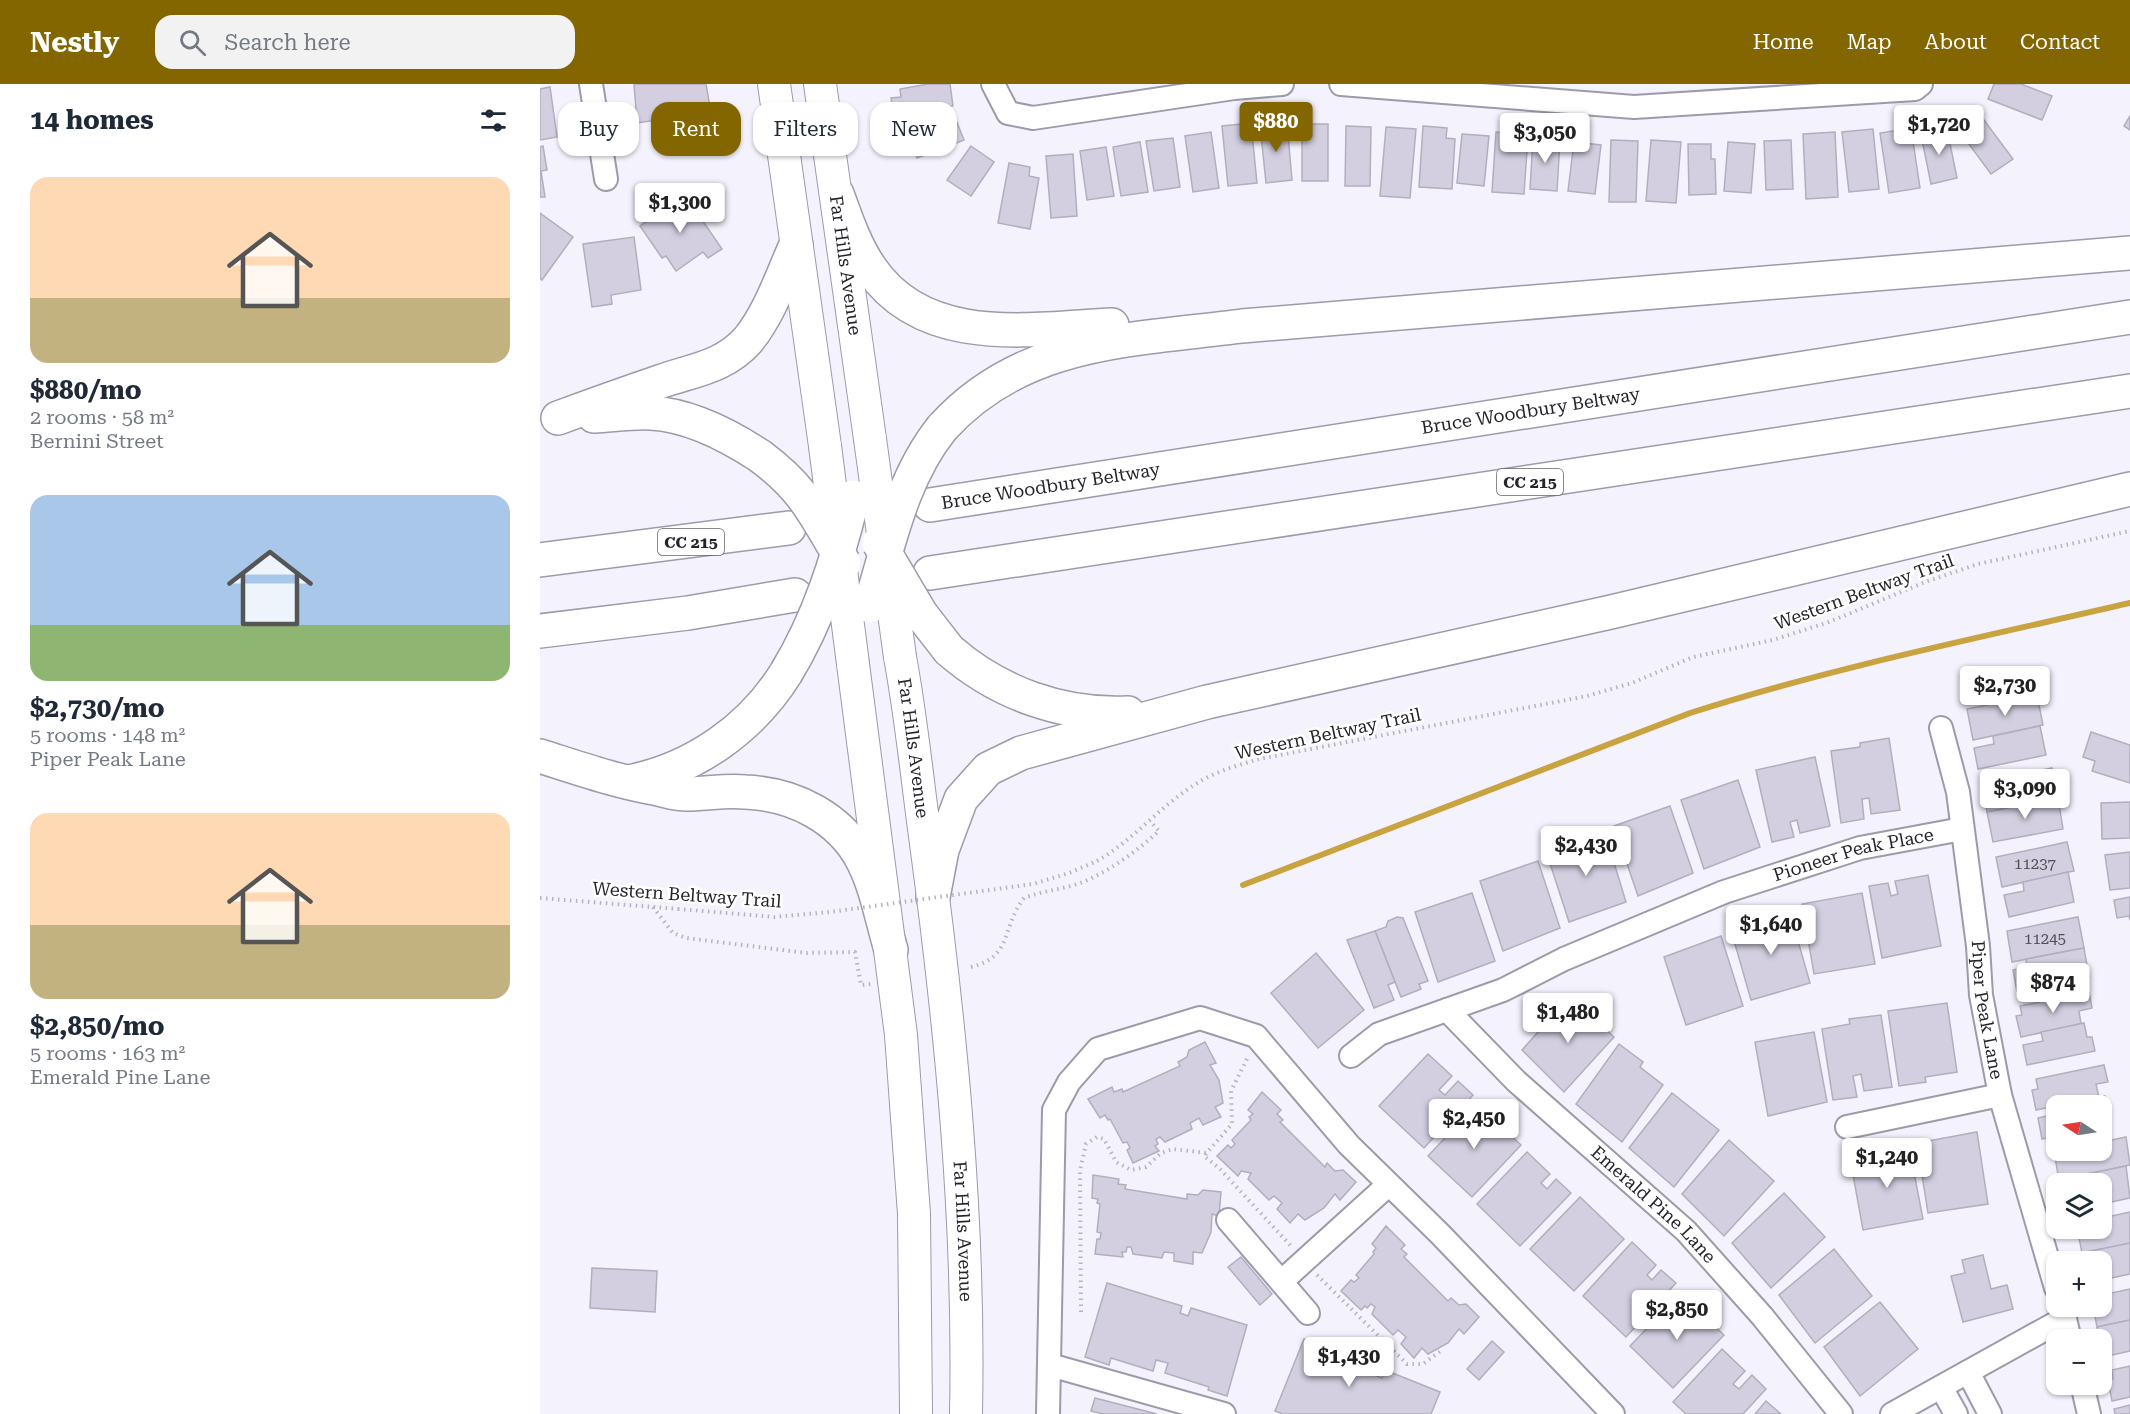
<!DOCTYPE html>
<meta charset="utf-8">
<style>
body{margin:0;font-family:"Roboto Serif",serif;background:#f2f2f3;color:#1f2937;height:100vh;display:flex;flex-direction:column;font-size:22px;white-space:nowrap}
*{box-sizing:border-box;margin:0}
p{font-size:20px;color:#747a83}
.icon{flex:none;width:33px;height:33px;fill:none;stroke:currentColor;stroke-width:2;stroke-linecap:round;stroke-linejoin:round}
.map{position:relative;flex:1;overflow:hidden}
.drawer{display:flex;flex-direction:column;background:#fff;width:540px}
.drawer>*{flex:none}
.guide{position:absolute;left:18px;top:18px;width:570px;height:54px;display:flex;gap:12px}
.needle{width:39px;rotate:282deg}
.controls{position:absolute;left:1506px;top:1011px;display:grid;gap:12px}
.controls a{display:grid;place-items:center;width:66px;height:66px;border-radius:12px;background:#fff;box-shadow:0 2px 4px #0004;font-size:30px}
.price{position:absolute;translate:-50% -51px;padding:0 14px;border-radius:6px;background:#fff;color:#222;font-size:20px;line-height:39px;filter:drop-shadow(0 2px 3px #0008)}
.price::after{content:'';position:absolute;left:50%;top:36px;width:18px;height:14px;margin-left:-9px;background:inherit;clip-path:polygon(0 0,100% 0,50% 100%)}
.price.current{background:#846600;color:#fff}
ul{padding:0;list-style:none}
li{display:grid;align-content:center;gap:12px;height:318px;padding:0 30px}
li span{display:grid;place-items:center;height:186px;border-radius:18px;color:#555}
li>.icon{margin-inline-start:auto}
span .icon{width:108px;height:108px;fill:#fffc;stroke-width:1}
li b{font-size:26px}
h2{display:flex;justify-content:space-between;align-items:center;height:72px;padding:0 30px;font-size:26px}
.chip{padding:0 21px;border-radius:18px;background:#fff;box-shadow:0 2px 4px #0004;font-size:21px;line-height:54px}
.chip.current{background:#846600;color:#fff}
header{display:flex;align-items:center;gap:36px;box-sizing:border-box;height:84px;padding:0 30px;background:#846600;color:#fff}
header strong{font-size:28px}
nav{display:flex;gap:33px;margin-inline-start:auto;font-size:21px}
.search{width:420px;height:54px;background:#f2f2f3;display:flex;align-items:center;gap:15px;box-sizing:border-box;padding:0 21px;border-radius:18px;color:#747a83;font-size:22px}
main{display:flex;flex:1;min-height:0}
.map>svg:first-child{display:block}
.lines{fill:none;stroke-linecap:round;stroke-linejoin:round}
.stream{stroke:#c8a340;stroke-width:6}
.building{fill:#d3cfe1;stroke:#b2aebf;stroke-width:1.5}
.street-casing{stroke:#9d9aaa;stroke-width:26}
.secondary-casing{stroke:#9d9aaa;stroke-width:34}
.highway-casing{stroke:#9d9aaa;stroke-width:36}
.path{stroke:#b5b3bc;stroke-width:4;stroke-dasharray:1.5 4.5;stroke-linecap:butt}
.street{stroke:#fff;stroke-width:22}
.secondary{stroke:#fff;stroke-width:32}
.highway{stroke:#fff;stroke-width:33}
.secondary-bridge-casing{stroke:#9d9aaa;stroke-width:34;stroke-linecap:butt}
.highway-bridge-casing{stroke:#9d9aaa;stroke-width:36;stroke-linecap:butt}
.path-bridge{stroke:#b5b3bc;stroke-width:4;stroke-dasharray:1.5 4.5;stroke-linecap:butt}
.secondary-bridge{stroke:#fff;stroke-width:32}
.highway-bridge{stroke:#fff;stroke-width:33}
.labels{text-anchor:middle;stroke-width:5;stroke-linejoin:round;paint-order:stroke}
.number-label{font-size:15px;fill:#504f58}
.shield{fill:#fff;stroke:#66666a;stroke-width:1.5}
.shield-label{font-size:16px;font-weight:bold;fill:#25242a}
.street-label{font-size:18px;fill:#25242a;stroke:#fff}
</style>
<header>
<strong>Nestly</strong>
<div class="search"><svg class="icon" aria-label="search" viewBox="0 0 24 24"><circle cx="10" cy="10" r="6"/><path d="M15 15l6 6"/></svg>Search here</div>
<nav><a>Home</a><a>Map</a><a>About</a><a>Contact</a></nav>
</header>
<main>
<section class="drawer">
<h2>14 homes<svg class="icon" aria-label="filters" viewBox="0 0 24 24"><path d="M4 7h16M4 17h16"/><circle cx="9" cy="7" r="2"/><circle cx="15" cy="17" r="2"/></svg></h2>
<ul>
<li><span style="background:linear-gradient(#ffd9b3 65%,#c2b280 0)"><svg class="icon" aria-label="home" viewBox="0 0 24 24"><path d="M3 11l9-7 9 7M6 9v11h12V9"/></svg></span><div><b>$880/mo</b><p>2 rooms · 58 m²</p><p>Bernini Street</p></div></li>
<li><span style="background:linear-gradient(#a9c7e8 70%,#8fb573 0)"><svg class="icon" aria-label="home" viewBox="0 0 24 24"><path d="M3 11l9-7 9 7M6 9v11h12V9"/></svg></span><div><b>$2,730/mo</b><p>5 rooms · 148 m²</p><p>Piper Peak Lane</p></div></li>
<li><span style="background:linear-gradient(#ffd9b3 60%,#c2b280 0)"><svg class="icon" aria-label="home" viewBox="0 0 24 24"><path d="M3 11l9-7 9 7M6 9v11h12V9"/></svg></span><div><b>$2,850/mo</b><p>5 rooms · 163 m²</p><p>Emerald Pine Lane</p></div></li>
</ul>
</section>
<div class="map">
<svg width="1590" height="1330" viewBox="0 0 1590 1330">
<rect width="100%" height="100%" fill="#f4f2fd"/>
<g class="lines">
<!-- stream -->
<path class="stream" d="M703,801L1150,629C1294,583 1443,553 1590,519"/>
</g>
<!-- building -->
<g class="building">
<polygon points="94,0 166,0 170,23 157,25 158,30 97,39"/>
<polygon points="388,0 410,0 413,22 354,32 351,14 361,13 360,5"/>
<polygon points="1454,0 1481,0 1512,12 1502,36 1448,15"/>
<polygon points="10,3 17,53 0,56 0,5"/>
<polygon points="1438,28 1473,75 1451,90 1417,44"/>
<polygon points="414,31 424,56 377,74 368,49"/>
<polygon points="1590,32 1590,46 1584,42"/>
<polygon points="711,39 717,99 688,102 682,42"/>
<polygon points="747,39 752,96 726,99 720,41"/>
<rect x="762" y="40" width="26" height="57"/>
<polygon points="806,42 831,43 830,102 805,102"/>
<polygon points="883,42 907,44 906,54 915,55 912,105 879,103"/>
<polygon points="846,43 876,45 870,114 840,112"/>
<polygon points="1371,44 1380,104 1349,109 1340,49"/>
<polygon points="1333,45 1339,105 1309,108 1302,48"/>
<polygon points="1407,45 1417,94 1391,100 1381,51"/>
<polygon points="671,48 679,104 653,108 645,52"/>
<polygon points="956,48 988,52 984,110 952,108"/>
<polygon points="1295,48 1298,113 1266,115 1263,50"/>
<polygon points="922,50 949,52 944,102 917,99"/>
<polygon points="633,54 640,103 614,107 606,57"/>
<polygon points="993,54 1020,56 1017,107 990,105"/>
<polygon points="1071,56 1098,57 1096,118 1069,118"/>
<polygon points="1111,56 1141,58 1136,119 1106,117"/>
<polygon points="1251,56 1253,105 1226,106 1224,57"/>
<polygon points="600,58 608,108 581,112 573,63"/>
<polygon points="1034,58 1061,61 1055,110 1028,107"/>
<polygon points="1188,58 1215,60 1211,109 1184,107"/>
<polygon points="1148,60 1171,60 1171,75 1175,75 1176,110 1149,111"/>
<polygon points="3,62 7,86 1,87 5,113 0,113 0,63"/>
<polygon points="431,62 454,78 431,112 407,96"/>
<polygon points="566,63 574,112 547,116 540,67"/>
<polygon points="533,70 537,132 511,134 506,72"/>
<polygon points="469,79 490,83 489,92 499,94 490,145 458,139"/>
<polygon points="145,111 182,165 168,174 163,168 136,187 126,172 122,174 100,142"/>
<polygon points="0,129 33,153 2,196 0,194"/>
<polygon points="94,153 101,206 71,211 72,220 52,223 43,160"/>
<polygon points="1497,611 1503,641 1433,656 1427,625"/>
<polygon points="1500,642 1506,671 1438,685 1434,664 1454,660 1453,652"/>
<polygon points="1551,648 1590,661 1590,699 1552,687 1555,677 1543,673"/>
<polygon points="1349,654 1360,726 1331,730 1329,714 1322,715 1324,735 1301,739 1291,667 1320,663 1320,659"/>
<polygon points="1275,673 1290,742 1260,749 1257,736 1250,738 1254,753 1232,758 1216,686"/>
<polygon points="1512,684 1518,714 1447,728 1442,698"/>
<polygon points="1198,696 1220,763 1164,785 1141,716"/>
<polygon points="1518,714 1523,745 1453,758 1447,728"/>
<polygon points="1590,718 1590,754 1562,755 1561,719"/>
<polygon points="1130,722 1153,789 1098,812 1074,742"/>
<polygon points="1065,749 1086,818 1029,838 1006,767"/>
<polygon points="1527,758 1534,787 1462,803 1456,773"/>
<polygon points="1590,768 1590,804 1570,806 1565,771"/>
<polygon points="998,777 1020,844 963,867 940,797"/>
<polygon points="1528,788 1534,818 1469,833 1464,811 1484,807 1483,798"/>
<polygon points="1388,791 1401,862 1342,874 1329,802 1348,799 1351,812 1358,810 1355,797"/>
<polygon points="932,809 955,877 898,898 875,828"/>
<polygon points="1322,809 1335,880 1274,890 1262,820"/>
<polygon points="1590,813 1590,836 1589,832 1577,834 1574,816"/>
<polygon points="1250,829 1270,899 1211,916 1191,846"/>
<polygon points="857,833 863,834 888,897 879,900 881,905 861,913 835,847 846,843 848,837"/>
<polygon points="1538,833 1544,864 1472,878 1467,847"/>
<polygon points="835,847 855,898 848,901 854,916 834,924 807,856"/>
<polygon points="1181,852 1203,922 1146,941 1124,873"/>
<polygon points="1544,864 1549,893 1477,907 1473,886 1487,883 1486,875"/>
<polygon points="776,869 824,926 778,964 731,909"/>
<polygon points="1549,908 1552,924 1539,927 1541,940 1481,953 1476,932 1482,931 1480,922"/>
<polygon points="1030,912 1074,953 1024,1008 982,966"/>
<polygon points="1407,919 1417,988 1385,993 1386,998 1359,1002 1348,927"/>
<polygon points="1341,931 1352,1003 1324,1007 1321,990 1313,992 1317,1013 1293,1016 1282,945 1310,940 1309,935"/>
<polygon points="1544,939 1547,953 1552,953 1555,967 1487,981 1483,961 1503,957 1501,948"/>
<polygon points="1274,948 1287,1018 1228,1032 1215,958"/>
<polygon points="665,958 676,979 670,981 679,996 683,1019 675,1023 681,1033 663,1041 659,1034 650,1039 652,1045 625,1058 620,1053 616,1055 618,1060 615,1062 619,1067 593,1079 587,1066 590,1064 587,1058 583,1059 570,1035 568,1036 565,1031 560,1034 548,1015 572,1003 574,1008 582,1005 583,1008 640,982 638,978 647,973 649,966"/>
<polygon points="1079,960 1103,978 1100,983 1123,1001 1082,1058 1036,1020"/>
<polygon points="888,970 912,992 899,1006 905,1011 918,997 933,1011 884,1064 839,1022"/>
<polygon points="1564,981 1568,998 1556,1000 1559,1013 1496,1026 1492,1006 1498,1005 1496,995"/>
<polygon points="722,1008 741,1026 737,1030 743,1036 740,1038 785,1083 787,1079 795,1087 803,1086 816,1098 800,1116 795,1110 784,1124 765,1136 758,1130 750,1139 737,1125 742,1119 734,1112 729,1116 708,1095 711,1089 701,1087 698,1092 677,1072 688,1061 691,1064 695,1060 692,1056 711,1036 709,1033 713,1030 708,1026"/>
<polygon points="1132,1009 1179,1046 1134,1103 1089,1064"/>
<polygon points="1565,1012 1568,1028 1564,1029 1566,1041 1562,1042 1562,1022 1517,1022"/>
<polygon points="937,1020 981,1061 932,1113 888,1072"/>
<polygon points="1513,1022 1516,1022 1516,1052 1502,1055 1498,1034 1515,1030"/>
<polygon points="1437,1048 1448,1120 1388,1129 1377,1059"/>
<polygon points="1586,1053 1590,1081 1519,1096 1514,1068 1562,1066 1562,1058"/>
<polygon points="1189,1056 1234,1097 1184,1152 1142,1110"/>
<polygon points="1369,1063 1383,1135 1323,1146 1310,1074 1331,1070 1333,1084 1340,1083 1338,1069"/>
<polygon points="987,1068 1010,1090 1001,1099 1007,1105 1016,1095 1031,1109 980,1162 937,1120"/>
<polygon points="1586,1082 1590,1114 1562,1120 1562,1100 1520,1100 1519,1096"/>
<polygon points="553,1091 579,1095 578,1100 586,1101 585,1105 647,1115 647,1110 658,1111 663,1106 681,1108 679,1132 672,1130 671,1148 662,1169 653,1168 653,1180 634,1177 634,1169 624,1168 622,1174 593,1170 591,1163 587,1163 586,1168 582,1168 583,1173 555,1170 557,1155 560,1155 561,1149 557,1148 560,1120 557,1119 558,1115 552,1114"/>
<polygon points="1244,1109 1285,1153 1231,1204 1192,1159"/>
<polygon points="1040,1113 1084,1155 1034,1207 990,1165"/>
<polygon points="1590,1128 1590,1159 1542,1169 1537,1144 1562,1144 1562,1134"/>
<polygon points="846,1142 865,1161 861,1165 867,1170 864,1173 908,1217 911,1214 919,1221 926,1220 939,1233 924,1250 919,1245 908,1259 888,1270 882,1264 874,1274 861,1260 866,1253 858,1246 853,1251 832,1230 835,1223 831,1220 827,1224 825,1222 821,1226 801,1207 811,1196 814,1198 819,1194 816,1191 834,1170 833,1168 836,1164 832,1160"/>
<polygon points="1092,1158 1116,1181 1107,1191 1112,1196 1121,1186 1136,1199 1086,1253 1043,1212"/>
<polygon points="1590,1159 1590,1190 1562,1196 1562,1178 1543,1178 1542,1169"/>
<polygon points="1294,1165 1332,1212 1275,1259 1239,1211"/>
<polygon points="1443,1171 1451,1205 1467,1201 1473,1225 1423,1238 1411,1192 1425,1189 1422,1176"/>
<polygon points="701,1173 732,1210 720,1221 688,1183"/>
<polygon points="52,1184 117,1187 115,1228 50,1224"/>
<polygon points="567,1199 642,1222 640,1229 648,1232 651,1224 707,1241 687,1312 668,1306 669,1303 625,1289 628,1279 616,1276 613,1287 571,1274 569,1281 545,1273"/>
<polygon points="1590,1205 1590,1236 1557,1243 1553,1222 1562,1222 1562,1211"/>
<polygon points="1140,1210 1184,1251 1133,1304 1090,1262"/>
<polygon points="1340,1218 1378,1265 1320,1312 1284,1263"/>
<polygon points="1590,1236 1590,1267 1563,1273 1557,1243"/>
<polygon points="764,1255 836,1284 834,1291 842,1294 845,1286 900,1308 891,1330 743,1330 735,1327"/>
<polygon points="952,1257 964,1268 939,1296 927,1285"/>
<polygon points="1182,1265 1205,1287 1193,1300 1199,1305 1212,1291 1226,1305 1203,1330 1146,1330 1133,1318"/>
<polygon points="1590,1282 1590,1313 1572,1317 1568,1296 1573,1295 1572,1286"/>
<polygon points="555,1314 617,1330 563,1330 551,1327"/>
<polygon points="1226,1317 1241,1330 1215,1330"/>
<polygon points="1590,1321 1590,1330 1575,1330 1574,1325"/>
</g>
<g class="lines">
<!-- street casing -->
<g class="street-casing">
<g id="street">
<polyline points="51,0 66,95"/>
<polyline points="453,0 468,29 493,34 694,4 742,0"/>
<polyline points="801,0 1094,23 1375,5 1381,0"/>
<path id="s1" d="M1401,644L1418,708L1438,862L1441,911L1460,1011L1516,1204"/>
<path id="s2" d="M907,926L976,997L1146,1147L1222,1232L1301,1330"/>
<path id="s3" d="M811,972L839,950L963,906L1024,875L1184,808L1320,764L1422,745"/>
<polyline points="1307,1043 1460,1011"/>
<polyline points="688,1136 768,1229"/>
<polyline points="742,1197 848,1101"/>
<polyline points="1522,1222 1530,1256"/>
<polyline points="510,1281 684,1330"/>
<polyline points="1428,1288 1450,1330"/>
<polyline points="1542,1300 1549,1330"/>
<polyline points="1401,1303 1416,1330"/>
<polyline points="508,1330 514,1026 529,998 558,965 660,934 716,952 809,1061 900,1150 1073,1330"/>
<polyline points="1352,1330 1525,1234"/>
</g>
</g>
<!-- secondary casing -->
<g class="secondary-casing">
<g id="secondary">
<polyline points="234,0 285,362"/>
<path id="s4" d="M280,0L330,355"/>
<path id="s5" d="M360,573C371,632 377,693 385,752C411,944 430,1136 426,1330"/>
<polyline points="313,580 361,951 374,1130 376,1330"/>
</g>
</g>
<!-- highway casing -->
<g class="highway-casing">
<g id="highway">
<path d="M297,110C306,135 315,162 331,185C385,264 490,245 572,241"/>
<path d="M54,332C73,331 92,328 111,329C150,331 188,351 220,372"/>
<path d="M18,334C53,321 87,309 122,297C154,286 184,283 208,256C230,229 242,192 256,161"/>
<path d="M402,344C482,255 593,256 702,242L1590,169"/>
<path id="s6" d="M390,421L1590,233"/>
<polyline points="0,476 249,444"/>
<polyline points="390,489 1590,307"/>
<polyline points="0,547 148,529 255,511"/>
<path d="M409,566C458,609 522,632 588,629"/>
<path d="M0,672C38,684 75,697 114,704C124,706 135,710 146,710C165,710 185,706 205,708C229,709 253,715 274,727C331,759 334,808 351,866"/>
<path d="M89,698C154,685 211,645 246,589"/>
<polyline points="393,813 402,766 421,715 448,685 481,669 667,618 1071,528 1590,405"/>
</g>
</g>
<!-- path -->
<g class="path">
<path d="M557,777C595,755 622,720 659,698C677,687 699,681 719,675L1047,612L1092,599L1153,573L1233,556L1289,538L1385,498L1438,480L1590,447"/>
<polyline points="0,814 138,825"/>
<polyline points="113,823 133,849 146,854 266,869 315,868 321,901 331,900"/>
<path d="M431,883C473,873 461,844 484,814C500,808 515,806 531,802C564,792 593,770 619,747L610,737"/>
<polyline points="707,975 691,1007 692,1040 664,1072 680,1085 751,1162"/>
<polyline points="777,1191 867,1280 883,1280 902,1266"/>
<polyline points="541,1228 540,1086 546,1060 557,1053 564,1055 576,1078 591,1086 606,1083 621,1069 633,1065 666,1069"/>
</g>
<!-- street -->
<use href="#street" class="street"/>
<!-- secondary -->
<use href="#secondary" class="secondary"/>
<!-- highway -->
<use href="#highway" class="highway"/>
<!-- secondary-bridge casing -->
<g class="secondary-bridge-casing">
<g id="secondary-bridge">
<polyline points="330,355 360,573"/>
<polyline points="285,362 313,580"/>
</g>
</g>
<!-- highway-bridge casing -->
<g class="highway-bridge-casing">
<g id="highway-bridge">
<path d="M220,372C267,407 275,432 304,479"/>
<polyline points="339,459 381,530 409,566"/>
<path d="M330,522C349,461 361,395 402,344"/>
<path d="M246,589C279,535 298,474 313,413"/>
</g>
</g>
<!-- path-bridge -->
<polyline class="path-bridge" points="138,825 234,833 290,828 493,800 529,789 557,777"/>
<!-- secondary-bridge -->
<use href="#secondary-bridge" class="secondary-bridge"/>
<!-- highway-bridge -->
<use href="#highway-bridge" class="highway-bridge"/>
</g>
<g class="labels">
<!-- number labels -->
<g class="number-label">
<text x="1495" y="785">11237</text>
<text x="1505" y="860">11245</text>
</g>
<!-- shield labels -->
<g class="shield">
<rect x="957" y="385" width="66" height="26" rx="4.5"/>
<rect x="118" y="445" width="66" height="26" rx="4.5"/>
</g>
<g class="shield-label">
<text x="990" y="404">CC 215</text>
<text x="151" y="464">CC 215</text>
</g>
<!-- street labels -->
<g class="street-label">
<text dy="6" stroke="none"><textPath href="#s4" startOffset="183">Far Hills Avenue</textPath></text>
<text dy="6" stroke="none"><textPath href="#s6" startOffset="608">Bruce Woodbury Beltway</textPath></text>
<text dy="6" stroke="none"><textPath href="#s6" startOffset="122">Bruce Woodbury Beltway</textPath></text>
<text transform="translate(1324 508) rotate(-20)" y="6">Western Beltway Trail</text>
<text transform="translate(788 650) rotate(-12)" y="6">Western Beltway Trail</text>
<text dy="6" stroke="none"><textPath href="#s5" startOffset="92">Far Hills Avenue</textPath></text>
<text dy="6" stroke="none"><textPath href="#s3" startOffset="544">Pioneer Peak Place</textPath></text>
<text transform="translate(147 811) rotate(4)" y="6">Western Beltway Trail</text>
<text dy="6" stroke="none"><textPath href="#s1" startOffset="286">Piper Peak Lane</textPath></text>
<text dy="6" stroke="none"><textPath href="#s2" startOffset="284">Emerald Pine Lane</textPath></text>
<text dy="6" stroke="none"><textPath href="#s5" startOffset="578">Far Hills Avenue</textPath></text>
</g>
</g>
</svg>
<div class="controls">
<a><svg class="needle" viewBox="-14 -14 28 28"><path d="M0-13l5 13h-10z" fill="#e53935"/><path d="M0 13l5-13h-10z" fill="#747a83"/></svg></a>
<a><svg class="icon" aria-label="layers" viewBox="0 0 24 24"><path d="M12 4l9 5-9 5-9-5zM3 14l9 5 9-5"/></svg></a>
<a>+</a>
<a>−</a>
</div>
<b class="price current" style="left:736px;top:69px">$880</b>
<b class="price" style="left:1399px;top:72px">$1,720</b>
<b class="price" style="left:1005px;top:80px">$3,050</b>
<b class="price" style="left:140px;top:150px">$1,300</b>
<b class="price" style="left:1465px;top:633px">$2,730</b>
<b class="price" style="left:1485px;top:736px">$3,090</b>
<b class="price" style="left:1046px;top:793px">$2,430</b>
<b class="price" style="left:1231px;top:872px">$1,640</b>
<b class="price" style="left:1513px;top:930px">$874</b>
<b class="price" style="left:1028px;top:960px">$1,480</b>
<b class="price" style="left:934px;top:1066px">$2,450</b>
<b class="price" style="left:1347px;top:1105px">$1,240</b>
<b class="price" style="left:1137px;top:1257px">$2,850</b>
<b class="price" style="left:809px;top:1304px">$1,430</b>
<div class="guide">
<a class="chip">Buy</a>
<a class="chip current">Rent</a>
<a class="chip">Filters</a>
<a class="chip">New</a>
</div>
</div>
</main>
